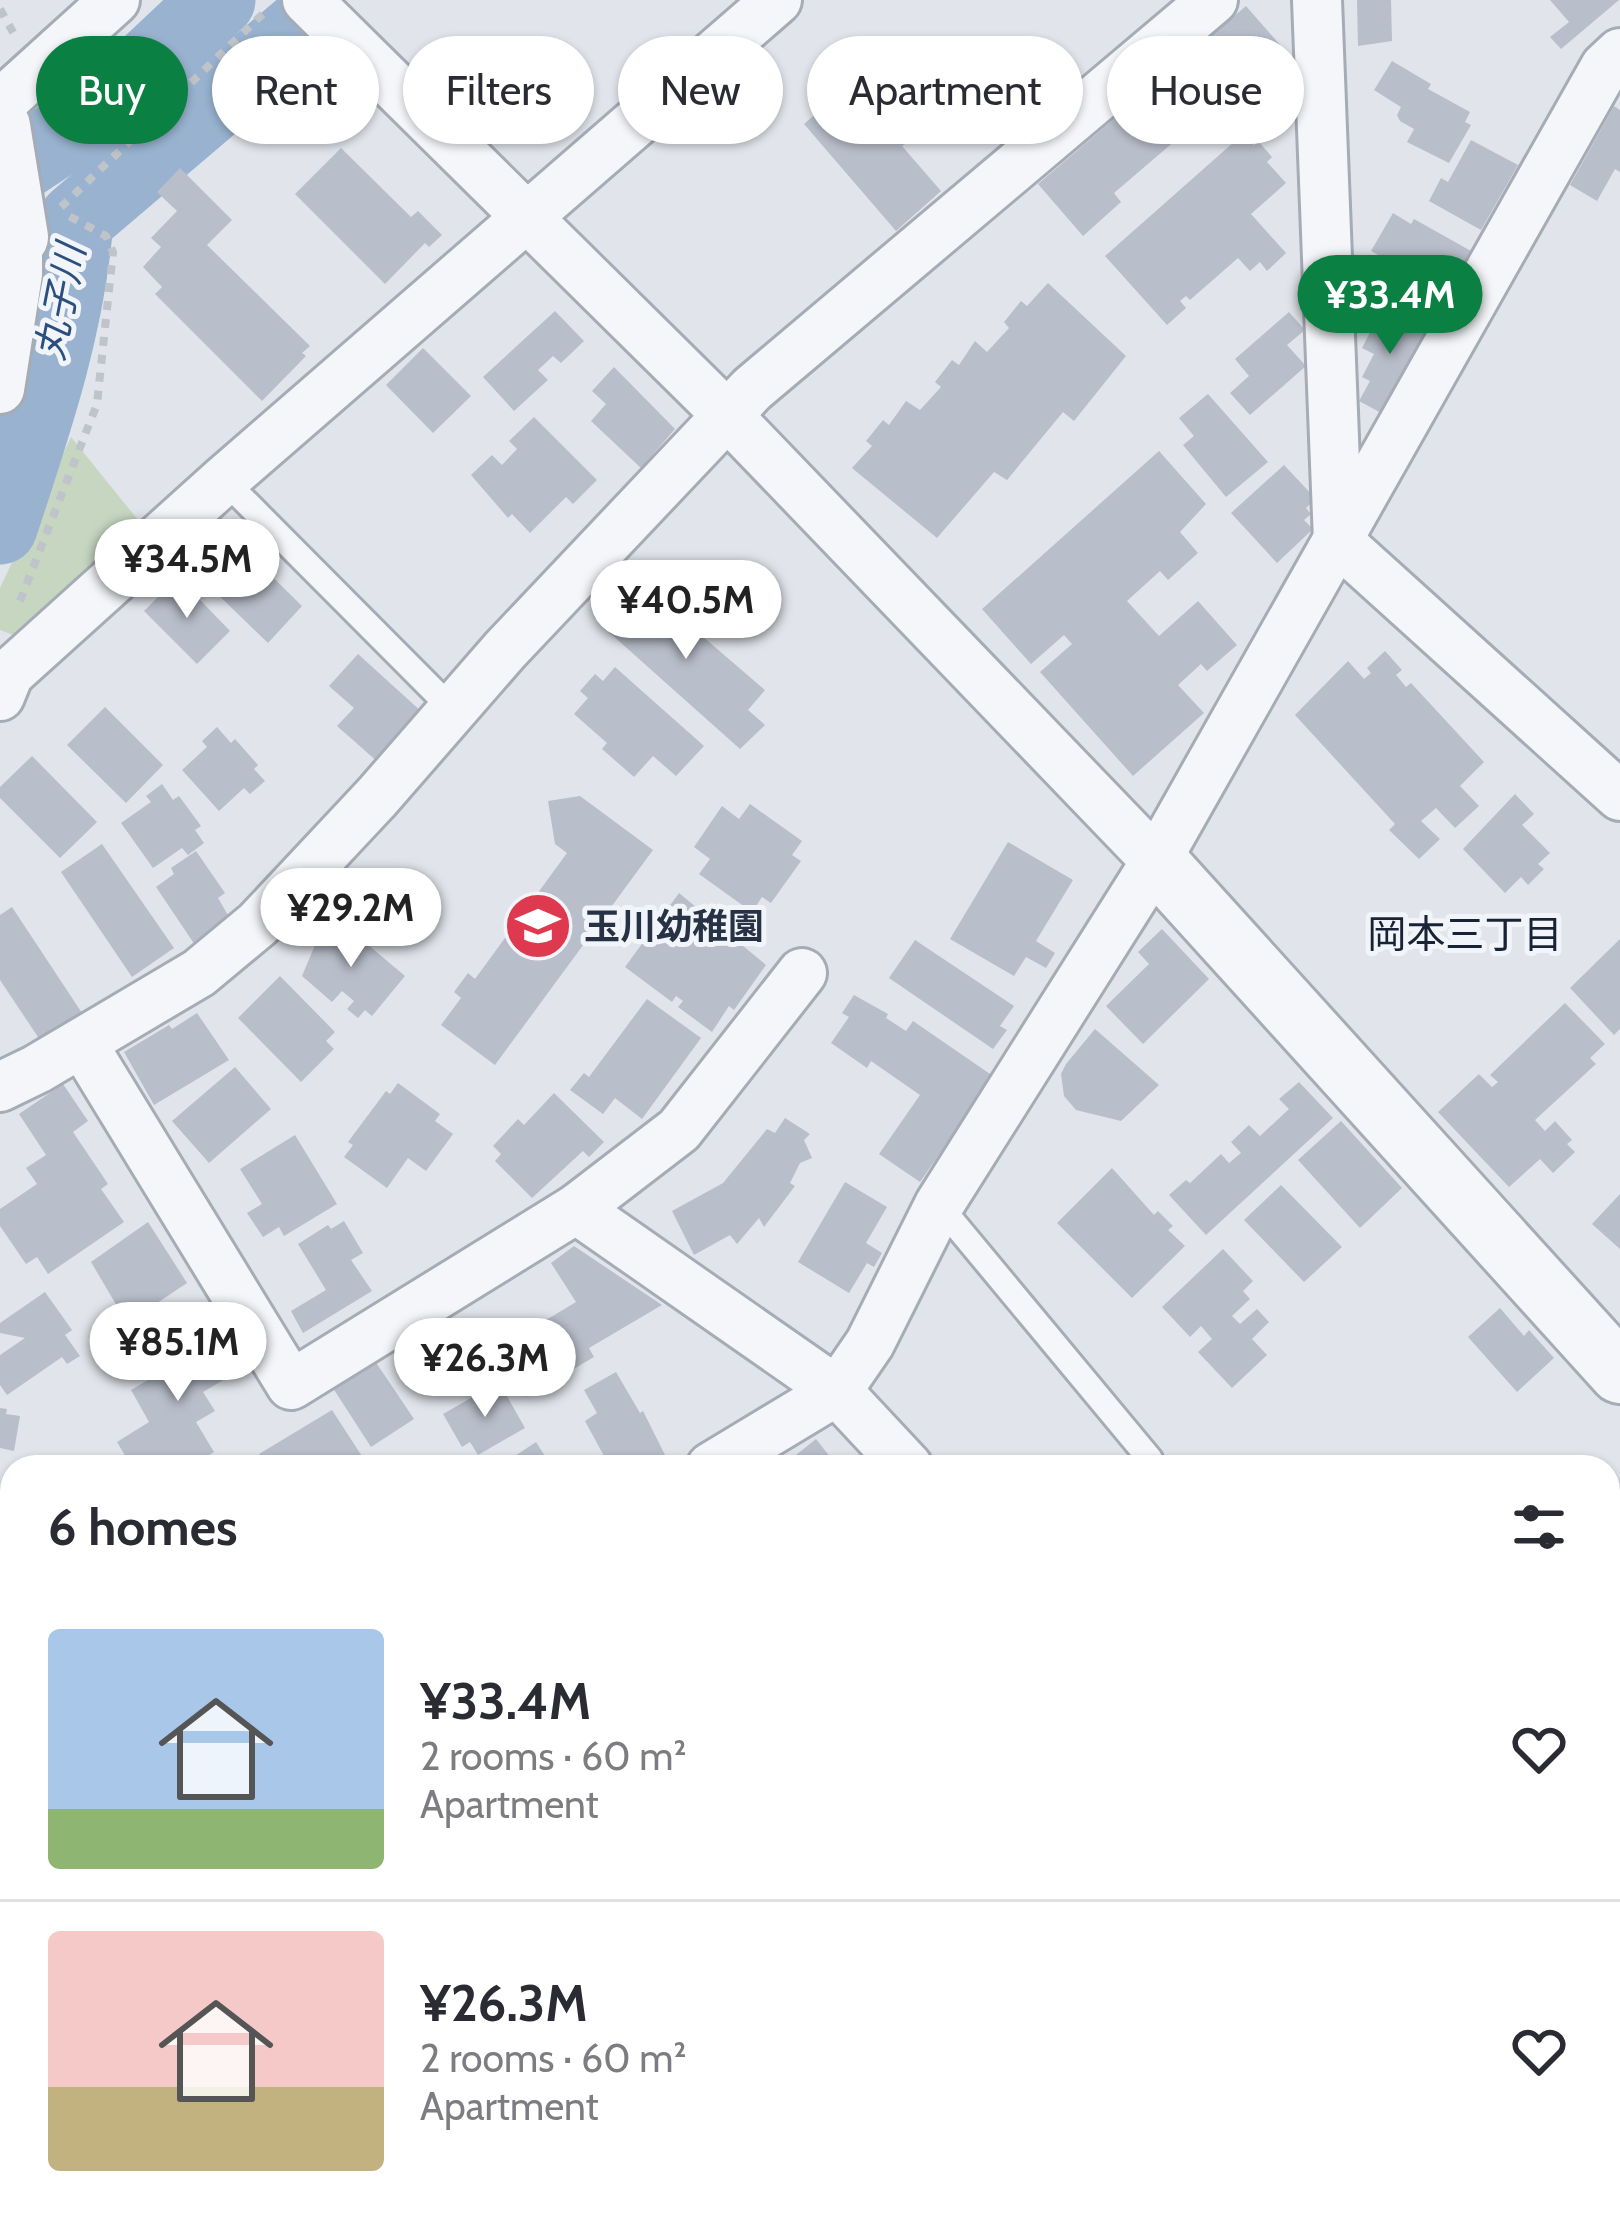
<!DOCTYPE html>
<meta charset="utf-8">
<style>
body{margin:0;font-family:Cabin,"Noto Sans JP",sans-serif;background:#f7f7f7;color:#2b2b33;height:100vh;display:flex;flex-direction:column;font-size:45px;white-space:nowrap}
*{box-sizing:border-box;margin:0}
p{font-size:39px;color:#7c7c81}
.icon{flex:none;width:66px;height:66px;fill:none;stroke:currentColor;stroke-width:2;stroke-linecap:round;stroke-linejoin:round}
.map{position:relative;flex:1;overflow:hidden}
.panel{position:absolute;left:0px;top:1455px;width:1620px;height:768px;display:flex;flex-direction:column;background:#fff;border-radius:36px 36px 0 0;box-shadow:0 3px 9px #0004}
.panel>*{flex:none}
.top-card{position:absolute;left:36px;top:36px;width:1548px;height:108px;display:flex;gap:24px}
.price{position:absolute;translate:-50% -102px;padding:0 27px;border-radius:42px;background:#fff;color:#222;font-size:39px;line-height:78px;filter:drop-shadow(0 3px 6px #0008)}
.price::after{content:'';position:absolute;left:50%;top:72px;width:36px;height:27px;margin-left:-18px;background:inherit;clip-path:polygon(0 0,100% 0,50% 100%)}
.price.on{background:#0b8043;color:#fff}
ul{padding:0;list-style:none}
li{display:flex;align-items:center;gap:36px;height:300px;padding:0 48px}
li+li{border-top:3px solid #e1e1e2}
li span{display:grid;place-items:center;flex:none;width:336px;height:240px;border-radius:12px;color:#555}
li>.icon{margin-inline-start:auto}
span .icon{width:144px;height:144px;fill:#fffc;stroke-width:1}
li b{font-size:51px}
h2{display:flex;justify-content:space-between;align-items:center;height:144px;padding:0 48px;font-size:51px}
.pill{padding:0 42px;border-radius:54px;background:#fff;box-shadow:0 3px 9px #0004;font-size:42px;line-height:108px}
.pill.on{background:#0b8043;color:#fff}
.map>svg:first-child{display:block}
.green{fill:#c6d6c1}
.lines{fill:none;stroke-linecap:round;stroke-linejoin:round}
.river{stroke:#98b2cf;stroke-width:75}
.building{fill:#b8beca}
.service-casing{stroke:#a5acb6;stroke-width:30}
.minor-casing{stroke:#a5acb6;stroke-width:54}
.tertiary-casing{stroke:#a5acb6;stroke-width:66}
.path{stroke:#bfc3ca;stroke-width:8;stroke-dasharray:9 9;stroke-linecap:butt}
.service{stroke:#f4f6f9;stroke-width:24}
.minor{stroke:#f4f6f9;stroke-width:48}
.tertiary{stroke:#f4f6f9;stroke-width:60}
.labels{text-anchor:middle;stroke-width:10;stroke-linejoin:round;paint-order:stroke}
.poi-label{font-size:36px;font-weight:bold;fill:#273245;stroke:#f1f4f8;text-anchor:start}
.water-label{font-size:39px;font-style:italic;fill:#2c507e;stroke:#f1f4f8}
.neighbourhood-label{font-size:39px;fill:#192336;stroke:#f1f4f8}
</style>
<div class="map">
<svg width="1620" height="2223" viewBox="0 0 1620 2223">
<rect width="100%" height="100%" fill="#e1e5eb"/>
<!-- green -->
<polygon class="green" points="71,437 142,525 16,636 0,630 0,588"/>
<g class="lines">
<!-- river -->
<g class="river">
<polyline points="0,177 100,111 218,0"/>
<path d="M0,527C33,427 68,326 76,220L299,30"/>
</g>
</g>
<!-- building -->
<g class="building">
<polygon points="1357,0 1391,0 1392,41 1358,46"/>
<polygon points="1550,0 1619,0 1561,49 1550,37 1569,22"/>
<polygon points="1246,6 1281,46 1264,60 1278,77 1267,87 1274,96 1253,114 1258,120 1250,127 1246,121 1240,126 1222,106 1200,126 1197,122 1114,193 1121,202 1083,236 1038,184"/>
<polygon points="1392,61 1431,84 1428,89 1470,112 1465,122 1471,125 1449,163 1407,142 1414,129 1400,121 1397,115 1401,107 1374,90"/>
<polygon points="850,84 890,130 893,128 906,143 902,146 941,191 896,231 804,124"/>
<polygon points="1614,106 1620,110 1620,172 1615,169 1597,201 1570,185"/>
<polygon points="1243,134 1254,145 1258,141 1272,157 1267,162 1286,183 1251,214 1286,253 1267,271 1260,262 1250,271 1238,258 1190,300 1186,296 1180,301 1186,308 1167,325 1105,256"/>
<polygon points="1471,140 1518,165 1481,230 1429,201 1441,178 1448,182"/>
<polygon points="341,148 411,217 418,211 442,235 429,247 425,243 385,284 295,194"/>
<polygon points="180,168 232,220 207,245 310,346 302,353 306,356 262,401 155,294 162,287 143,267 161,247 151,238 177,211 157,192"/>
<polygon points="1393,213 1411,224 1414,219 1471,251 1432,320 1386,295 1401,268 1371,251"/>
<polygon points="1048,283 1126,356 1074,421 1063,412 1007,480 994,472 937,538 852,468 872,446 866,441 883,420 889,425 906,401 920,410 941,387 935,382 952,360 959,365 975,341 987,352 1009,328 1004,322 1021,301 1027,306"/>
<polygon points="1396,308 1429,328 1385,415 1359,401 1370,381 1362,377 1374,354 1362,348 1381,311 1392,317"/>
<polygon points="555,311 584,341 561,363 553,356 538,370 548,380 514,411 483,377"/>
<polygon points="1289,312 1305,330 1287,345 1306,366 1250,415 1230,393 1249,376 1235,359"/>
<polygon points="423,348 471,396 433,433 386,385"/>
<polygon points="614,367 675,429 641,468 591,421 606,404 592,391"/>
<polygon points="1208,394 1268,462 1226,497 1183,445 1194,436 1179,418"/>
<polygon points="534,417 597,480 573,504 566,497 530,533 512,514 508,518 471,475 492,455 502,465 517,449 509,441"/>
<polygon points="1159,451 1206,504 1180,532 1198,553 1168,580 1160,571 1127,601 1159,636 1198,601 1237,645 1207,671 1201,664 1178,685 1204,713 1133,776 1040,672 1072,644 1064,635 1031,664 982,609"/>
<polygon points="1284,465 1316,499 1306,508 1311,514 1304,520 1313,529 1277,563 1231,513"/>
<polygon points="244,549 302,606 268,643 209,586"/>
<polygon points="178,577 230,631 197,664 144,611"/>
<polygon points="626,580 639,592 644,586 765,690 748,710 765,725 740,749 602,626 616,611 608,602"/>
<polygon points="1385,651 1402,670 1396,675 1406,687 1411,683 1484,762 1460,786 1479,806 1455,828 1436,808 1421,821 1440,839 1419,859 1389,830 1395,824 1295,715 1348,661 1364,679 1371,673 1367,668"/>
<polygon points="358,654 423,713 379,763 337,726 354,708 329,686"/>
<polygon points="615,667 704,746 676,776 653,756 634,777 602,749 607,743 574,714 588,698 580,691 595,674 603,681"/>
<polygon points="105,707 163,765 126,803 67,745"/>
<polygon points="217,727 231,743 235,739 258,765 254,769 265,781 250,794 244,788 219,811 182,770 207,747 202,741"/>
<polygon points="32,756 97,822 60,858 0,798 0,787"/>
<polygon points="162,784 173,800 179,796 201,826 195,830 204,843 188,855 182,848 153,868 121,823 151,802 146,796"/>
<polygon points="1515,794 1534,814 1522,825 1550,853 1538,864 1544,869 1528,885 1521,877 1505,893 1463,849"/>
<polygon points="580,796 653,850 495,1065 441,1025 461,998 454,992 468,973 475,979 567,853 555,844 548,801"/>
<polygon points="750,804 802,841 792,855 801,861 771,903 762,897 752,912 699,874 710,859 694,847 722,806 739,819"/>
<polygon points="1008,842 1073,880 1036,941 1055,953 1046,968 1026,957 1014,976 950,939"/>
<polygon points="102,844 174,948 132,977 61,872"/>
<polygon points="196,851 225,893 218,898 233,924 195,945 156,887 174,874 171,868"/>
<polygon points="679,893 766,965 734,1010 729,1006 712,1032 678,1007 683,1001 676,996 672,1002 625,967"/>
<polygon points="12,907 82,1013 40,1040 0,980 0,915"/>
<polygon points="335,917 405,976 372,1016 365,1010 358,1018 347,1009 354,1001 342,991 332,1002 302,976 318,938"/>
<polygon points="1162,929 1209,979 1143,1044 1106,1006 1149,964 1138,952"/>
<polygon points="1620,939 1620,1029 1614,1035 1570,988"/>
<polygon points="915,940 1014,1006 1000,1026 1007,1030 993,1049 889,978"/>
<polygon points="280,976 335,1032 326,1041 334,1049 301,1082 238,1018"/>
<polygon points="854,995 888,1014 886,1018 906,1031 913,1021 993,1076 920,1182 879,1154 920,1095 871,1061 867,1068 831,1043 849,1017 842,1013"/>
<polygon points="647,999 701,1038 642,1119 615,1098 603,1114 570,1090 584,1073 589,1077"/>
<polygon points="1565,1003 1605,1044 1590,1058 1596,1064 1535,1120 1545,1131 1555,1121 1572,1140 1567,1144 1575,1152 1553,1173 1540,1159 1509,1187 1438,1112 1479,1074 1492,1087 1498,1082 1490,1075"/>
<polygon points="197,1013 229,1060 154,1105 124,1052 169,1025 172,1029"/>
<polygon points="1095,1029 1159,1085 1121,1121 1076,1110 1064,1096 1061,1074 1066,1064"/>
<polygon points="235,1067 271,1109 209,1163 172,1121"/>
<polygon points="1299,1082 1333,1118 1206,1235 1169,1195 1186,1180 1190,1183 1221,1154 1229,1163 1241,1153 1231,1142 1249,1125 1260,1136 1289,1109 1279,1099"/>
<polygon points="398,1083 440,1114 435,1121 453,1134 426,1171 408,1158 387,1188 344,1157 353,1145 348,1142 386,1091 390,1094"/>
<polygon points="63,1084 88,1121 73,1132 108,1184 101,1189 124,1222 48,1274 37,1257 26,1264 0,1226 0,1209 37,1184 26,1168 46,1155 19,1114"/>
<polygon points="554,1093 604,1142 589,1157 583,1151 532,1198 495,1161 501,1154 493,1146 518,1119 524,1125"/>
<polygon points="785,1118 810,1134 804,1140 812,1158 800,1163 790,1183 795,1186 764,1227 759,1218 737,1244 730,1235 694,1255 672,1211 723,1183 767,1129 775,1133"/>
<polygon points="1341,1121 1402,1188 1360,1228 1298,1160"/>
<polygon points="295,1135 337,1204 284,1236 279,1227 263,1237 247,1213 262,1204 240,1169"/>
<polygon points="1112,1168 1154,1215 1158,1211 1173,1226 1168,1230 1185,1246 1132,1298 1057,1223"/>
<polygon points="845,1182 887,1207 866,1243 882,1253 874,1267 867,1263 849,1293 798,1262"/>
<polygon points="1281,1185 1342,1247 1304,1282 1244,1220"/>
<polygon points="1620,1194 1620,1249 1592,1224"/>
<polygon points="344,1221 363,1253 351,1260 372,1291 303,1333 291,1311 326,1290 298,1244 328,1225 331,1229"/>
<polygon points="148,1222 187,1283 127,1323 91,1262"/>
<polygon points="574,1246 662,1305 589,1348 594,1357 526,1397 495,1345 519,1330 521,1335 576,1302 551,1263"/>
<polygon points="1223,1249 1253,1281 1243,1291 1250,1299 1232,1316 1240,1324 1257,1309 1269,1322 1252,1339 1267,1355 1232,1388 1198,1352 1212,1339 1201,1326 1190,1337 1162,1307"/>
<polygon points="45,1292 72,1330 65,1335 80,1356 67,1364 62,1357 7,1395 0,1385 0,1355 25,1338 0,1333 0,1323"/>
<polygon points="1500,1308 1524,1336 1529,1330 1554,1358 1517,1392 1468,1337"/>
<polygon points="209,1320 235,1373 203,1392 215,1411 196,1422 214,1452 191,1467 132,1467 117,1442 149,1422 131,1390 160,1373 153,1362 172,1351 178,1358 192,1350 183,1335"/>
<polygon points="373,1358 414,1419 371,1447 331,1385"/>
<polygon points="616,1372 640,1413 643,1411 667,1459 652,1467 584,1467 604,1456 585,1421 597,1413 584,1390"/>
<polygon points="499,1382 525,1428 478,1455 470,1442 462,1447 443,1414"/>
<polygon points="0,1408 7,1409 6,1414 20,1416 14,1451 0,1448"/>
<polygon points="332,1410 369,1467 267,1467 259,1454"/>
<polygon points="816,1439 838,1467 784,1467 786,1463"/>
<polygon points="536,1442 552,1467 498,1467"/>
<polygon points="1608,1833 1620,1844 1620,1861 1608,1873"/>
<polygon points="1612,1949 1620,1956 1620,2014 1608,2002 1608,1951"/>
<polygon points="0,2137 12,2137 12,2211 80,2211 80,2223 0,2223"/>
<rect x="153" y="2211" width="80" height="12"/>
<polygon points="562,2211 636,2211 647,2223 572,2223"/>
<polygon points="683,2211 746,2211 758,2223 695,2223"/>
<polygon points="1043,2211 1139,2211 1128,2223 1038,2223"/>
<polygon points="1381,2211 1447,2211 1435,2223 1385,2223"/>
</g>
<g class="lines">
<!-- service casing -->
<g class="service-casing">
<g id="service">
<polyline points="224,480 453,710"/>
<polyline points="939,1205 1150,1459"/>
</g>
</g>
<!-- minor casing -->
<g class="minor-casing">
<g id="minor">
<polyline points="307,0 726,414 1156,861"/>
<polyline points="1317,0 1338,541 1620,796"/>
<polyline points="0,104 115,0"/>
<polyline points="0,389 18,274 18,237"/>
<polyline points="0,696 9,674 224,480 777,0"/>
<polyline points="82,1043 291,1385 576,1209 679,1130 802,973"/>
<polyline points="0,1087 37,1069 199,973 258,924 377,797 505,650 752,389 1213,0"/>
<polyline points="576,1209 837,1391 908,1467"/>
<polyline points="711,1467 837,1391 870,1343 939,1205 1156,861 1605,67 1620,53"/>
<polyline points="1608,1588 1620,1576"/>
<polyline points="0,1641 12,1643"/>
<polyline points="874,2211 886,2223"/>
<polyline points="1554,2211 1564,2223"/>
<polyline points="297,2223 298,2211"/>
<polyline points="996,2223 1007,2211"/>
</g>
</g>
<!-- tertiary casing -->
<g class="tertiary-casing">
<g id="tertiary">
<polyline points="0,126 18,237"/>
<polyline points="1156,861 1620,1373"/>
</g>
</g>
<!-- path -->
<g class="path">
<polyline points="0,9 14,34"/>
<polyline points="61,207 267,10"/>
<polyline points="20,601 97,404 113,252 106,236 65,214"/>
</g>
<!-- service -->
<use href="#service" class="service"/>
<!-- minor -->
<use href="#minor" class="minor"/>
<!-- tertiary -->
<use href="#tertiary" class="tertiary"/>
</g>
<!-- icons -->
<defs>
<g id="school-disc" transform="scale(3.45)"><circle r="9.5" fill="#de394f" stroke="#f1f4f8"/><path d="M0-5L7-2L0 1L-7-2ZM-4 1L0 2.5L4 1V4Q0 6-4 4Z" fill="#fff"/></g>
</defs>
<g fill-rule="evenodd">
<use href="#school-disc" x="538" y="926"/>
</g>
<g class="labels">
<!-- poi labels -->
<g class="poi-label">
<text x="584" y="939">玉川幼稚園</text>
</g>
<!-- water labels -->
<g class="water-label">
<text transform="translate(60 302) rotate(-79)" y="14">丸子川</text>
</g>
<!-- neighbourhood labels -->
<g class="neighbourhood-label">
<text x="1465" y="948">岡本三丁目</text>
</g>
</g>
</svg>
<b class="price on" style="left:1390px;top:357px">¥33.4M</b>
<b class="price" style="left:187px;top:621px">¥34.5M</b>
<b class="price" style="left:686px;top:662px">¥40.5M</b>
<b class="price" style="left:351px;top:970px">¥29.2M</b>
<b class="price" style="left:178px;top:1404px">¥85.1M</b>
<b class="price" style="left:485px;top:1420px">¥26.3M</b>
<div class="top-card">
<a class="pill on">Buy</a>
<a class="pill">Rent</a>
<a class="pill">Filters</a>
<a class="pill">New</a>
<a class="pill">Apartment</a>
<a class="pill">House</a>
</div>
<section class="panel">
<h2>6 homes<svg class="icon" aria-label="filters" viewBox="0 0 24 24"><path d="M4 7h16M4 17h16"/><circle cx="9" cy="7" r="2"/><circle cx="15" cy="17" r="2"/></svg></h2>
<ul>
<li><span style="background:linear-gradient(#a9c7e8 75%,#8fb573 0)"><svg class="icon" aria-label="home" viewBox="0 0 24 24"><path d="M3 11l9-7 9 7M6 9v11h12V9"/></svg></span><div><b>¥33.4M</b><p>2 rooms · 60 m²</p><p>Apartment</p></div><svg class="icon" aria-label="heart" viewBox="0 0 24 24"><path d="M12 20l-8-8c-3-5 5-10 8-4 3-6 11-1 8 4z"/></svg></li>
<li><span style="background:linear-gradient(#f6c9c9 65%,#c2b280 0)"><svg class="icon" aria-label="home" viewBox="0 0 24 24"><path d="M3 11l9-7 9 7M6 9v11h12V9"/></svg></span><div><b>¥26.3M</b><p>2 rooms · 60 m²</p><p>Apartment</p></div><svg class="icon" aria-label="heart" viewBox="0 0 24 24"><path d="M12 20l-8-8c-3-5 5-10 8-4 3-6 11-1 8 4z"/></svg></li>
</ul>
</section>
</div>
